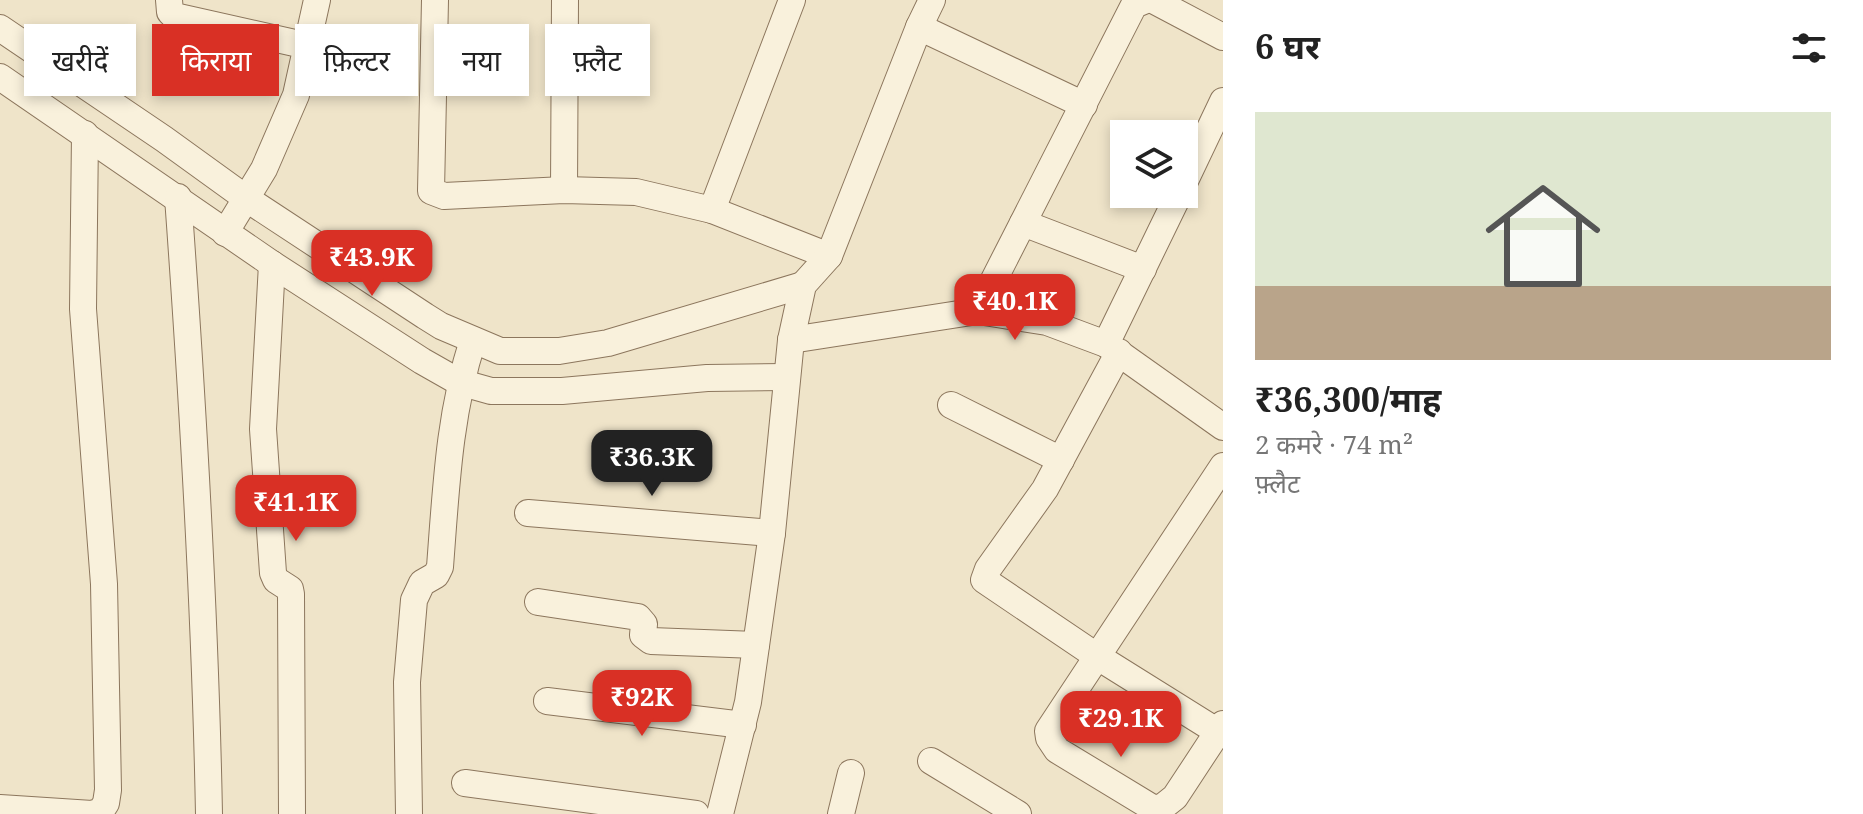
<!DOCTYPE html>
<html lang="hi">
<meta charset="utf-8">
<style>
body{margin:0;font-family:"Noto Serif","Noto Sans Devanagari",serif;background:#f2f2f2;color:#222;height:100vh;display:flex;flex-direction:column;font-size:30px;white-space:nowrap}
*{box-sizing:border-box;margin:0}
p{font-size:26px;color:#767676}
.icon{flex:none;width:44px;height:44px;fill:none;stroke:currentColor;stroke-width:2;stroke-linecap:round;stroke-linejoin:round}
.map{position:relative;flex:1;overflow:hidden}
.side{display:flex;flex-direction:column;background:#fff;width:640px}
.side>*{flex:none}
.hud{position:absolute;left:24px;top:24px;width:760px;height:72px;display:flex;gap:16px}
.controls{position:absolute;left:1110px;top:120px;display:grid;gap:16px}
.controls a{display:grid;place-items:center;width:88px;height:88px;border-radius:0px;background:#fff;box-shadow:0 4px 12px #0003;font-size:40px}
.price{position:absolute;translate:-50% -68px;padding:0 18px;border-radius:16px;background:#d93025;color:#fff;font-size:26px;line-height:52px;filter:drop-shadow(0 2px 4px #0008)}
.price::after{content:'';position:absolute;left:50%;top:48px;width:24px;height:18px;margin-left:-12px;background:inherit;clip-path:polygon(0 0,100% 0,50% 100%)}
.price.current{background:#222;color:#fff}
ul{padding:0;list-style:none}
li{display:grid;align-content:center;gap:16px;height:424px;padding:0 32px}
li span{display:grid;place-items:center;height:248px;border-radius:0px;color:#555}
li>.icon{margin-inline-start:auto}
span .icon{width:144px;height:144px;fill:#fffc;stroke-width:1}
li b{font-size:34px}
h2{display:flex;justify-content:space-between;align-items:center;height:96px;padding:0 32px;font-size:34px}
.tag{padding:0 28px;border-radius:0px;background:#fff;box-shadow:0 4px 12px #0003;font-size:28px;line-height:72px}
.tag.current{background:#d93025;color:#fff}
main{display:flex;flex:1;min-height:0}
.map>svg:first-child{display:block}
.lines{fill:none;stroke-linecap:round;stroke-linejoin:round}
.minor-casing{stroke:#8c765d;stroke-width:28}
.minor{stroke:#f9f1dc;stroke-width:26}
</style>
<main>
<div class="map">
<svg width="1223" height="814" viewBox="0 0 1223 814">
<rect width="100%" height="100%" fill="#efe4c9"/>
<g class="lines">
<!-- minor casing -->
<g class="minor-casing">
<g id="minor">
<polyline points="169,0 170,12 174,16 308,46"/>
<polyline points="435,0 431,191 444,196 564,190 636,192 712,210 792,0"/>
<polyline points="1153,0 1223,37"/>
<polyline points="919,27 1084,105"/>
<polyline points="0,28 164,139 247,199 425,316 441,326 500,351 559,351 608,343 803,285"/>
<polyline points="0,77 272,264 422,361 459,382 491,391 562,391 707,378 786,377"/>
<polyline points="1184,183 1223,101"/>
<polyline points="564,190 565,0"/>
<path d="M178,197C193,404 205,607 209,814"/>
<polyline points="712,210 829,256"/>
<polyline points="1023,223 1143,269"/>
<polyline points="225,233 264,169 296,95 317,0"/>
<polyline points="272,264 263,429 273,573 276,580 290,589 291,594 292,814"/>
<polyline points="978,311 1134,5 1146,0"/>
<polyline points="791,340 978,311 1047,322 1106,344 1223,427"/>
<polyline points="1106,344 1179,194"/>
<polyline points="1119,352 1045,489 988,569 984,580 1098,657 1223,735"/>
<polyline points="951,405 1061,460"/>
<polyline points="1223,466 1048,731 1049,738 1057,750 1151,807 1160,809 1175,797 1223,724"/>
<polyline points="528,513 772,533"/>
<polyline points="538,602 638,617 644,624 643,635 651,641 756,645"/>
<polyline points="547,701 743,725"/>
<polyline points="931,761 1018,814"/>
<polyline points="465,783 696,814"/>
<polyline points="0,808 92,814 101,811 106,803 108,790 104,584 83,309 85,134"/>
<path d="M409,814L407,682L414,600L422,583L436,575L440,567C446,489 449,414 473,340"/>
<polyline points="720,814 748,702 772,533 791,340 803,285 829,256 919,27 932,0"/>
<polyline points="841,814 851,773"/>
</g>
</g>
<!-- minor -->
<use href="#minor" class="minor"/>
</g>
</svg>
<div class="controls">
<a><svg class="icon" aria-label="layers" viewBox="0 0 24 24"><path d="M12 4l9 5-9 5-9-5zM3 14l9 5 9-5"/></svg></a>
</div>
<b class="price" style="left:372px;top:298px">₹43.9K</b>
<b class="price" style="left:1015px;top:342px">₹40.1K</b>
<b class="price current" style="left:652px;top:498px">₹36.3K</b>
<b class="price" style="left:296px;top:543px">₹41.1K</b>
<b class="price" style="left:642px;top:738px">₹92K</b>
<b class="price" style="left:1121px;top:759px">₹29.1K</b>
<div class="hud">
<a class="tag">खरीदें</a>
<a class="tag current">किराया</a>
<a class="tag">फ़िल्टर</a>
<a class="tag">नया</a>
<a class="tag">फ़्लैट</a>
</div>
</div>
<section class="side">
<h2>6 घर<svg class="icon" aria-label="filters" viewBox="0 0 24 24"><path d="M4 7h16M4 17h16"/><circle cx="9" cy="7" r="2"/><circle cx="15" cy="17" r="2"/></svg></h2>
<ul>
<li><span style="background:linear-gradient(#dfe7d0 70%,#b9a48a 0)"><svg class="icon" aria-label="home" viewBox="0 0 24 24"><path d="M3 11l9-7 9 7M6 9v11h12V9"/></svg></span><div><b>₹36,300/माह</b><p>2 कमरे · 74 m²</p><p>फ़्लैट</p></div></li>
</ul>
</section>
</main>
